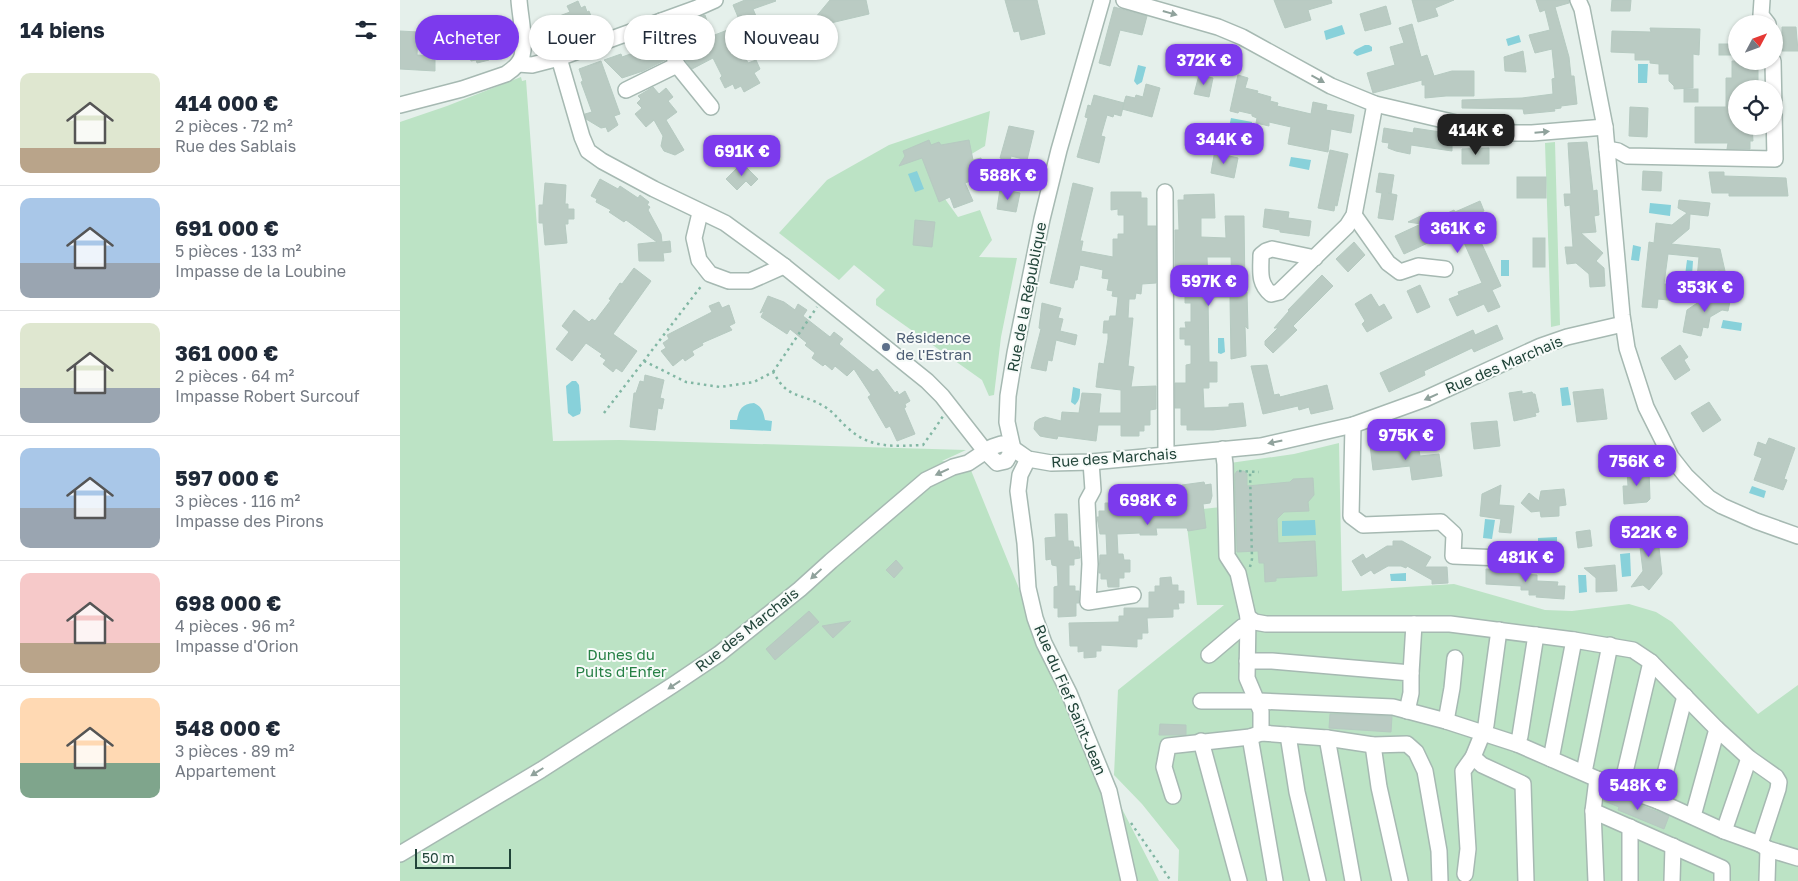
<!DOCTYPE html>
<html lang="fr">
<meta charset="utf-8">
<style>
body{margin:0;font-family:"Golos Text",sans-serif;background:#f2f2f3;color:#1f2937;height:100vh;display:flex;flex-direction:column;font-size:19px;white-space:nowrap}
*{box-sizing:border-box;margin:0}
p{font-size:16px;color:#747a83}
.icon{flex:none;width:28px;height:28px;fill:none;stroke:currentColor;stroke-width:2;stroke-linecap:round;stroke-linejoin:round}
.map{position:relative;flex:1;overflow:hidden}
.details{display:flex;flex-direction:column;background:#fff;width:400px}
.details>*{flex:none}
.guide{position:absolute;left:15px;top:15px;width:475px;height:45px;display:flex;gap:10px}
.needle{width:32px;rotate:49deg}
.tools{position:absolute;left:1328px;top:15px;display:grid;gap:10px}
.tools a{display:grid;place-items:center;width:55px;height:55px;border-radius:50%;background:#fff;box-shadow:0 1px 4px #0004;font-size:25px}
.scale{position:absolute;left:15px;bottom:12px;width:96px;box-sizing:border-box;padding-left:5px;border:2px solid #214439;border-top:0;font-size:14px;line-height:18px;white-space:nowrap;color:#214439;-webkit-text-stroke:4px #f7fbf9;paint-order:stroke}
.price{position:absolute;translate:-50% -42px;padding:0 11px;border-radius:10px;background:#7c3aed;color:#fff;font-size:16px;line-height:32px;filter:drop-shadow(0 1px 2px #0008)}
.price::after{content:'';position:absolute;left:50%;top:30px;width:15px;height:11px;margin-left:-8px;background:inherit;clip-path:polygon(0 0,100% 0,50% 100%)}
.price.active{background:#222;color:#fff}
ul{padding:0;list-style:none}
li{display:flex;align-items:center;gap:15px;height:125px;padding:0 20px}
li+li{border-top:1px solid #e0e1e3}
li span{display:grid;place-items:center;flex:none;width:140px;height:100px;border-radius:10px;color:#555}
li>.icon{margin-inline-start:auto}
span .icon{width:60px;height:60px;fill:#fffc;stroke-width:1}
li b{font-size:21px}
h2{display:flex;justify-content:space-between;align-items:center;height:60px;padding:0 20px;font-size:21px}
.pill{padding:0 18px;border-radius:22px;background:#fff;box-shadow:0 1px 4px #0004;font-size:18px;line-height:45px}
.pill.active{background:#7c3aed;color:#fff}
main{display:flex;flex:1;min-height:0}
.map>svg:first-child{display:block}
.green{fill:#bce3c5}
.water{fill:#88d1da}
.building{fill:#bacbc3;stroke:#b6cac1;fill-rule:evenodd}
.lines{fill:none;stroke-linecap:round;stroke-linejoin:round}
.minor-casing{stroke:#a6b9b2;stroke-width:18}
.path{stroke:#82b7a4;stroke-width:2.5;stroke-dasharray:2.5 4;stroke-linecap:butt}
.minor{stroke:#fff;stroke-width:15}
.oneway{fill:#90a29c}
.service-dot{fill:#5c6f8a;stroke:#f7fbf9;stroke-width:2}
.labels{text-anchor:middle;stroke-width:4;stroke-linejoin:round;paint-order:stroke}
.street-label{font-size:15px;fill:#214439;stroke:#f7fbf9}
.service-label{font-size:15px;fill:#4e5e75;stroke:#f7fbf9;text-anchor:start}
.park-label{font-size:15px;fill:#268045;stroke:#f7fbf9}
</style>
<main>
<section class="details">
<h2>14 biens<svg class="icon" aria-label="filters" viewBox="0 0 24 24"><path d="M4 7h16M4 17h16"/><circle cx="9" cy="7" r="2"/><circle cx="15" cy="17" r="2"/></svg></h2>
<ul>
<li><span style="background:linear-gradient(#dfe7d0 75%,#b9a48a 0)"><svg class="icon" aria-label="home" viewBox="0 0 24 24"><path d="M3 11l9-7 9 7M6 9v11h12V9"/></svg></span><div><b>414 000 €</b><p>2 pièces · 72 m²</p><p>Rue des Sablais</p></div></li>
<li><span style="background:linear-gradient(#a9c7e8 65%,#9aa5b1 0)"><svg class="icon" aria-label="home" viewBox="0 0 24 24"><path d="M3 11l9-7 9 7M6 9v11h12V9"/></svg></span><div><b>691 000 €</b><p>5 pièces · 133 m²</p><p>Impasse de la Loubine</p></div></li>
<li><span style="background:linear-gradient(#dfe7d0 65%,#9aa5b1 0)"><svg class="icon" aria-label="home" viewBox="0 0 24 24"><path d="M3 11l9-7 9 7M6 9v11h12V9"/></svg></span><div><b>361 000 €</b><p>2 pièces · 64 m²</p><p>Impasse Robert Surcouf</p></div></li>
<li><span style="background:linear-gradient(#a9c7e8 60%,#9aa5b1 0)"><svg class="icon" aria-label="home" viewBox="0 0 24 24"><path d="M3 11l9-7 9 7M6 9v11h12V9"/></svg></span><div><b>597 000 €</b><p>3 pièces · 116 m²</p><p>Impasse des Pirons</p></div></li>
<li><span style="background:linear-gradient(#f6c9c9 70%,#b9a48a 0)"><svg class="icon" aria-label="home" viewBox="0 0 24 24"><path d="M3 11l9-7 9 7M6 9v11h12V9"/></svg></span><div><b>698 000 €</b><p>4 pièces · 96 m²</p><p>Impasse d'Orion</p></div></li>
<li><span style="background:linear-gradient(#ffd9b3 65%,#7fa58c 0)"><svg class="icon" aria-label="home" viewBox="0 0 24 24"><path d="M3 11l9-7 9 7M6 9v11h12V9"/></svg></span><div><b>548 000 €</b><p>3 pièces · 89 m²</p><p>Appartement</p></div></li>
</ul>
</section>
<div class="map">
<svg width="1398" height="881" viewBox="0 0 1398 881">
<rect width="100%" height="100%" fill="#e5f0eb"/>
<!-- green -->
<g class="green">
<polygon points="121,77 122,81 126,80 153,441 219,440 566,450 542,461 568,463 657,682 759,881 0,881 0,122 47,106"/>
<polygon points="590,111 585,146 563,159 545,199 558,217 580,210 592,240 579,257 617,258 601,337 594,395 589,396 582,380 476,305 476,299 485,290 454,265 439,280 379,233 427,180 489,145"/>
<polygon points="1155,142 1160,325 1151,327 1145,143"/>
<polygon points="939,443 942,591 1054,584 1145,610 1172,611 1229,604 1256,612 1272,622 1358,714 1398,685 1398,881 778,881 779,850 742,804 714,775 718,690 824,605 797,605 785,511 821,507 816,465 894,454"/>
</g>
<!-- water -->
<g class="water">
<polygon points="942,25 945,34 926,40 924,31"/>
<polygon points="1119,35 1121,42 1108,46 1106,39"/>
<polygon points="965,45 969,45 972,47 972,51 957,56 953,53 955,50"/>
<polygon points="1238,64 1248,64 1247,83 1238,83"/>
<polygon points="738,65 746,67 742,82 737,85 734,81"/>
<polygon points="831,118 852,122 850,132 829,127"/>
<polygon points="891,157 911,160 909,170 889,166"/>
<polygon points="517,171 524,189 515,192 508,174"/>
<polygon points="1250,203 1271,205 1270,216 1249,213"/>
<polygon points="1233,245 1241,247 1239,261 1231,260"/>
<rect x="1101" y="260" width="8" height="16"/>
<polygon points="1287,260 1293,261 1292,276 1285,275"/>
<polygon points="1323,320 1342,323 1341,331 1321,328"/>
<polygon points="818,338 824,338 825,352 821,354 818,353"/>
<polygon points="172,381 176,381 179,385 181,410 180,414 173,417 168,413 166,386"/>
<path d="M673,387L680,389C680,395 680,400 675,405L671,402Z"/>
<polygon points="1168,387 1171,405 1162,406 1160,388"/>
<path d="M354,403C362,407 363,411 365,420L372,421L371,431L330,429V420H337C339,409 342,404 354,403Z"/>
<polygon points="1352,486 1366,491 1364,498 1349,493"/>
<polygon points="1085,519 1095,520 1092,539 1083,538"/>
<polygon points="915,520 916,535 882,536 882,521"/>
<polygon points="1157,537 1157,546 1138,547 1138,538"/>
<polygon points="1230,553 1231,576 1222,577 1220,554"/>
<polygon points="1006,573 1006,581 991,581 990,574"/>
<polygon points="1178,575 1186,575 1187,592 1179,593"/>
</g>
<!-- building -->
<g class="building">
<polygon points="345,0 375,0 376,1 353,9 356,16 354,17 356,23 343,29 333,5"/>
<polygon points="430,0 466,0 469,14 418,26 415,18"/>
<polygon points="605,0 637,0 645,34 621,40 619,31 614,32"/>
<polygon points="874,0 931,0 932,3 908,10 911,20 885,28"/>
<polygon points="1012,0 1054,0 1035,8 1038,16 1018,22"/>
<polygon points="1136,0 1169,0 1169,3 1155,7 1169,57 1171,76 1174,76 1177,104 1161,106 1161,108 1154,109 1155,111 1124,114 1123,109 1062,108 1062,100 1122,98 1153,94 1152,79 1155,78 1152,49 1135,53 1129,35 1150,30 1145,10 1140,12"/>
<polygon points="1212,0 1231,0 1230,11 1211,11"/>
<polygon points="178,1 181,8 185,6 187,12 189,11 195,26 162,38 163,39 151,44 150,42 145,44 138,24 170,12 167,6"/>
<polygon points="986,6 991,24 965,31 960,14"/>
<polygon points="714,7 747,16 742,35 720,30 710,66 699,63"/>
<polygon points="305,15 312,36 338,26 344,43 339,45 348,63 356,60 360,69 354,73 360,83 344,92 341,86 335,89 333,84 325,88 320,78 322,76 313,58 292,69 286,61 284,57 286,56 284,57 275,33 278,31 276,26"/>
<polygon points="96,22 99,36 94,37 97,52 87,54 89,60 77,63 76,60 71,61 68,49 73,48 69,29"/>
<polygon points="1012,24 1021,57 1027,55 1034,76 1052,71 1074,71 1074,96 1046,96 1025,98 1025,85 1022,85 1022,80 973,93 967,73 995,65 990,47 1004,43 999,28"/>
<polygon points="1382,27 1396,27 1398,51 1382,51"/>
<polygon points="1250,28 1300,29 1299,55 1293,54 1293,88 1274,89 1274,86 1269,81 1269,74 1259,74 1259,64 1250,63 1250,60 1235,60 1235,53 1211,52 1212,31 1251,32"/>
<polygon points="0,31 18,32 17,55 35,56 35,71 0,69"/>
<polygon points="257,40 265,60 243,71 222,78 204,60 221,54 222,57 247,48 246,44"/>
<rect x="1319" y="44" width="17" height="11"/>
<polygon points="1123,51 1126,72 1105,71 1104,57"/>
<polygon points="201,61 220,114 214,116 218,125 208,132 206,127 201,128 186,119 185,114 192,112 181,82 183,81 179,69"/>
<polygon points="1332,61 1358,61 1358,89 1336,89 1336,126 1352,126 1353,141 1350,141 1350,149 1327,149 1328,143 1295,143 1295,107 1326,107 1326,78 1332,78"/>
<polygon points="799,75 813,78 809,97 794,94"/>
<polygon points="838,75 848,78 845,88 858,91 857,93 871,97 870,101 878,103 877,106 911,114 913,102 927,105 926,110 954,115 951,133 931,129 928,152 888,144 891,127 869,122 869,126 856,123 857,118 852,116 852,114 839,111 838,113 830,111"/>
<polygon points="746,84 760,88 752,117 722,109 726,96 735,98 736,95 743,97"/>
<polygon points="253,87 259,94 266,88 273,97 268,101 277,112 266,120 284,150 275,155 264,151 261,146 263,136 254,120 246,127 235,114 242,108 237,103 241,99 238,96"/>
<rect x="1284" y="89" width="14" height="13"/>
<polygon points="694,95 724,103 721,116 714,114 713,117 707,115 701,136 705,137 699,163 677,157 688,118 685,117 688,105 691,106"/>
<polygon points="1230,107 1248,108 1247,137 1229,136"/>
<polygon points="609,126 634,131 627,160 611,156 610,161 600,158"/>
<polygon points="984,128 1013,133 1014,128 1047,133 1047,138 1052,138 1052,151 1011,145 1010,154 996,151 988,148 989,143 982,142"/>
<polygon points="529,140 531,145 539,142 541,145 569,140 573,160 581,158 584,176 565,183 573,201 554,208 550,197 539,202 522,158 499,166 505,156 503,151"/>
<polygon points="1187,142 1193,191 1197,190 1199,215 1194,216 1196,232 1181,233 1203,253 1196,261 1204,268 1205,286 1190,287 1189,274 1176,263 1167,264 1165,247 1173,247 1170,205 1165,206 1164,194 1171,194 1168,143"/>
<polygon points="1089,148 1089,164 1062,164 1062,149"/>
<polygon points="815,150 826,153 825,155 838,158 834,178 811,173"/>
<polygon points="930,150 948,154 937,206 935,205 934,211 918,208"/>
<polygon points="342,163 358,179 351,186 346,181 337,190 326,179"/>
<polygon points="1243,171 1262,172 1261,191 1242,190"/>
<polygon points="1309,172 1324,172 1324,176 1386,178 1388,196 1329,196 1329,193 1312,193"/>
<polygon points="979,173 994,175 991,194 988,193 997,195 993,220 978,218 982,193 976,192"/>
<rect x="1117" y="177" width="29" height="21"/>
<polygon points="200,179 218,189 220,186 238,198 240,195 249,202 247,205 250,207 248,210 261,234 262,242 270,241 271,252 263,253 264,261 239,261 238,244 257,242 226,220 224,222 209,212 211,210 196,202 197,199 191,196"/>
<polygon points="145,183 166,185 165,204 168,204 168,209 174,209 174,219 168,219 168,224 165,224 167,243 145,245 143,223 139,223 139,205 143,205"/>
<polygon points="673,183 693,188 680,241 683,241 681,251 713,257 713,239 718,239 718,234 724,234 724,215 718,215 718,209 711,210 711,192 741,192 741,198 747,198 747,226 756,226 756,283 742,284 741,294 736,293 735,299 729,299 728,318 733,318 728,366 734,367 731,387 756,386 756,409 750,410 750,425 744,425 744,431 739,431 739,436 721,436 721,425 698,425 696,441 658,436 657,439 645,437 640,436 634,429 635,422 639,419 645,417 661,421 662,412 679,413 682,393 701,394 699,413 721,413 721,390 696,387 699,363 704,364 708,339 708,333 703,333 704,321 709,321 710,316 716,316 718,297 712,296 713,291 707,290 709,279 702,278 703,270 680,265 677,280 675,280 673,288 650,283"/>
<polygon points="600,189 620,193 616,212 597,209"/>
<path d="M814,194L815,218H801V237L826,238L825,216H844L845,292H847L848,329L845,326L846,356L831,359L830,297H808L809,362H817V382H809V388H803L804,408L829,407V404L843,403L846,426L813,430H787V425H781V408H775V383H786V365L791,364V345H785V339H780V328H786L785,322H791V303H785V283H775V230H779L778,200H784V195ZM807,257H831L832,283L808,284Z"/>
<polygon points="1279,200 1310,203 1308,216 1290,214 1289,229 1271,244 1320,249 1325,271 1315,270 1315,280 1297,278 1299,257 1268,254 1264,284 1291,286 1289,302 1258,299 1257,308 1242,307 1249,242 1254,243 1256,223 1272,225 1287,213 1278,208"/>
<polygon points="1080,201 1084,211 1079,213 1081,218 1067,225 1075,242 1080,240 1101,286 1092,290 1100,307 1088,312 1084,304 1057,316 1049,299 1059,295 1058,292 1082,283 1058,229 1004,254 995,236 1021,224 1008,222 1029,212 1033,220 1054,210 1055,212"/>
<polygon points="865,209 889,212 888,218 911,221 909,236 880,232 880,230 863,227"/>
<polygon points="515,220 535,222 532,247 513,245"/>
<rect x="1133" y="238" width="12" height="29"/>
<polygon points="954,242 965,255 948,272 936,259"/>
<polygon points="234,268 251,281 213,334 237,351 222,372 216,368 213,372 203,364 206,360 200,356 202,354 186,343 172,361 156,349 169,332 162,326 174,310 189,322 192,319 195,321 211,300 209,299 220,283 222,284"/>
<polygon points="922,275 933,286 893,326 897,330 873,353 865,345 865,341 878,328 874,328 889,311 888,310"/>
<polygon points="1020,285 1030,307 1017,313 1007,291"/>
<polygon points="1312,293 1331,297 1328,311 1322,310 1310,317 1308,328 1303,327 1301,336 1283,332 1287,310"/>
<polygon points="971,294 979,307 984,304 992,318 967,332 962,324 965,321 955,304"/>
<polygon points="368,296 384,302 395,310 398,304 407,310 403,316 430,337 434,332 443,339 439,344 473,372 477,369 495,393 497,391 499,395 505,391 510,401 505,404 506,407 504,408 515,434 497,441 490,426 486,428 468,397 471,395 454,369 447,376 435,366 432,370 425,364 423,366 412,358 415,353 405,345 407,343 390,329 387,334 361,317 364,311 360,313"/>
<polygon points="319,302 322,308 329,305 335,323 329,326 332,330 302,343 303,345 292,351 294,355 285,361 283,358 273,366 261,351 266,348 263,343 269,339 267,335 312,312 309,306"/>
<polygon points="642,303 661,308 658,318 663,319 660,331 677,335 675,345 656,340 652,361 648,360 646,371 631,368 641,329 639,328"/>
<polygon points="1097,325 1103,339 1074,352 1072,348 1024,371 1025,375 989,392 980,373 1073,330 1075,335"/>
<polygon points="1280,345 1288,357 1284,360 1290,370 1275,380 1261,358"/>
<polygon points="867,365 874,395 879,394 880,397 927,385 933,409 911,414 909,407 899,410 898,406 863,414 851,366"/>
<polygon points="245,375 264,380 260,398 264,399 262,409 258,408 255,430 230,427 234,393 236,393 240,381 244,382"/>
<polygon points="1203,389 1207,419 1177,422 1173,392"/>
<polygon points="1122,391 1122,394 1132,392 1133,394 1135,394 1139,412 1135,413 1136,416 1114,421 1109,393"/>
<polygon points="1309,402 1321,420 1303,432 1291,413"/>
<polygon points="1097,421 1100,446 1074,449 1071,423"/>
<polygon points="1369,438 1395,448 1384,479 1387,480 1383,490 1354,480 1362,458 1354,455 1358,442 1366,445"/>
<polygon points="984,443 985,449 1018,445 1020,456 1039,454 1042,476 1012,480 1010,466 973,470 970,445"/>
<polygon points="1249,468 1250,499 1247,502 1224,504 1223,486 1228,486 1227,471"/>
<polygon points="837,471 844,471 847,474 847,486 890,482 893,479 913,478 914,495 908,502 909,511 884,512 877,519 878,543 915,541 917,576 876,578 876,581 865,582 864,563 859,563 858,551 837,552 835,474"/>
<polygon points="804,482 805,485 811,484 812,496 810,503 803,504 806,528 788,531 787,528 756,528 757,535 740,535 740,533 717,534 718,554 723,554 724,560 730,560 730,572 724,572 724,578 719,578 719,587 708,587 707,579 701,579 701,573 699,573 700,555 707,555 706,534 700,534 697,517 699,517 699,511 705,511 705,503 716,503 717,511 785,507 782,485"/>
<polygon points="1101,485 1099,505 1114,506 1111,533 1099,532 1101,519 1080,516 1082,494"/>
<polygon points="1164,489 1166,505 1159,506 1159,516 1141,517 1140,511 1131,512 1121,503 1129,493 1139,501 1141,491"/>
<polygon points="655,514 667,514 668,541 673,541 674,547 679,547 680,558 674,559 674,565 669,565 669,586 675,586 675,591 679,591 679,603 676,603 676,616 658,617 658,608 654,608 654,587 658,586 657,566 652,565 651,559 646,560 645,538 656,537"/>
<polygon points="1190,530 1192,546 1178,548 1176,532"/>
<polygon points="1257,530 1262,574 1249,590 1243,585 1231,587 1243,571 1240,547 1236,547 1234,533"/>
<polygon points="993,541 1002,541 1031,557 1025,567 1047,567 1048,583 1032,584 1032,580 1007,566 1006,568 1001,566 988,566 974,574 971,570 961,576 952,561 963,554 966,559 987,546 993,546"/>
<polygon points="496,560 503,568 494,578 486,570"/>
<polygon points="1215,565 1217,591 1196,592 1196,578 1184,568"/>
<polygon points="1086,569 1122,571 1122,574 1137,575 1137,581 1158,582 1157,586 1165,586 1164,599 1136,597 1137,595 1129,595 1129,590 1121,590 1121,586 1086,584"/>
<polygon points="771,577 772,585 778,585 778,591 784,591 784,603 778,603 779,609 773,609 773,617 747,618 748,633 742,633 742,639 737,639 737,647 701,645 701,651 696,651 696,657 684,658 684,651 678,652 678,646 670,646 669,623 719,622 719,616 724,616 724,608 749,608 749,592 755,592 755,586 760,586 760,578"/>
<polygon points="409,611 419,622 375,660 366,649"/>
<polygon points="451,621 433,638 422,626"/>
<polygon points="930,714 992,716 991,732 929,728"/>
<polygon points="760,724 786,725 786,735 759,735"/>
<polygon points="1206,792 1269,816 1264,829 1218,810 1219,807 1204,801"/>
</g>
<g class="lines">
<!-- minor casing -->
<g class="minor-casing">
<g id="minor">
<polyline points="724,0 818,27 842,37 931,86 975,104 1099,133 1132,133 1205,127"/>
<polyline points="1178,0 1182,9 1205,127 1222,315 1227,348 1246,407 1271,457 1286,476 1309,498 1322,506 1356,521 1398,536"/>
<polyline points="1362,0 1361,15 1368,24"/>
<polyline points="261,21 277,65 311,107"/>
<polyline points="159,58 182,137 188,151 202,161 254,189 325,223 384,266 527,381 542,396 585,451 597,463 606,461 613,449"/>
<polyline points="118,64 132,65 159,58 297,8 315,0"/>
<polyline points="226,90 277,65"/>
<path d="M0,105L62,89L106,74C112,70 120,64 122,56C126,41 120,16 119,0"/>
<polyline points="1207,149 1218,151 1227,156 1375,159 1373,61"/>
<polyline points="765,192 766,455"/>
<polyline points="300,213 294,238 299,260 310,274 329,281 350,281 384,266"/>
<polyline points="954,215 988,263 1000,272 1018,266 1045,269"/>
<path d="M915,258L872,249L866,251L861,255C861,271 858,283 871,294L879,292L947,226L954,215L975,104"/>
<polyline points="953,425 951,516 963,525 1041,522 1054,534 1053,556 1151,560"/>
<polyline points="613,449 607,422 608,396 615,353 642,219 659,150 702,0"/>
<polyline points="823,449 825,464 827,556 838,573 848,617 847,678 861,711 861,733"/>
<polyline points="628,459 620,475 618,491 625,543 628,588 635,618 644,643 669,693 709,791 729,881"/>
<polyline points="691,462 693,490 687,501 690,564 688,602 733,595"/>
<polyline points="848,617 855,622 866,624 1050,624 1174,640 1233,650 1251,662 1317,729 1349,758 1376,777 1379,782 1378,789 1360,844 1368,849 1398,858"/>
<polyline points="809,655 842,627 848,626"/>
<polyline points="847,661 872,661 1011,673 1011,693 1007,711"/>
<polyline points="1011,673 1014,624"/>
<polyline points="801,701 858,701 993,707 1046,721 1117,744 1197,779 1258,801 1324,831 1360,844"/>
<polyline points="1046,721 1052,688 1055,658"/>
<polyline points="888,735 897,792 918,881"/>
<polyline points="850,737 875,881"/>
<polyline points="927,738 953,881"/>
<polyline points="801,741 839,881"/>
<polyline points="1117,744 1120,736 1136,635"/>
<polyline points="973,745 979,787 1000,881"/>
<polyline points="1073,757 1082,765 1123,784 1126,881"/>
<polyline points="1151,759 1174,640"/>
<polyline points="1184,772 1210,645"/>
<polyline points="1221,789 1251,662"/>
<polyline points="773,796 764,767 768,746 850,737 861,733 927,738 973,745 1007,744 1016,752 1025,771 1039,851 1040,881"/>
<polyline points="1258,801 1285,696"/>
<polyline points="1193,811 1322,868 1322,881"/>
<polyline points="1293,816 1317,729"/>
<polyline points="1324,831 1349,758"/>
<polyline points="0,854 141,770 273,685 319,654 400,589 431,561 526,480 553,467 568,463 592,447 601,444 608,445 628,459 651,463 691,462 861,446 953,425 1025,399 1141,346 1167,337 1223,324"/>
<polyline points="1065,874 1068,849 1063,771 1073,757 1086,725 1099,630"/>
<polyline points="1196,881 1193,811 1197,779"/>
<polyline points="1230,881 1230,827"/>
<polyline points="1272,881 1273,846"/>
<polyline points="1367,881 1368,849"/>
</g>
</g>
<!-- path -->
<g class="path">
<path d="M244,361L286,382L320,387L354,382L373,372C376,376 378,381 382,385C391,396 408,397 420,404C434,411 438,420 449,429C471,449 495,446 523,445L536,427L543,416"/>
<polyline points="373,372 417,307"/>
<polyline points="204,413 302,285"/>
<polyline points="839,471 859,472"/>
<polyline points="850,567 852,559 850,472"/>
<polyline points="731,823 771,881"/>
</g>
<!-- minor -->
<use href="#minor" class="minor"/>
</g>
<!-- one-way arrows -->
<defs><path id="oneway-solid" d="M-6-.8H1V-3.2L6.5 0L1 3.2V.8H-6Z" transform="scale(1.25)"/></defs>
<g class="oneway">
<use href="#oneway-solid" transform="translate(770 13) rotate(16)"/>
<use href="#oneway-solid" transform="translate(918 79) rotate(29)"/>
<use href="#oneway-solid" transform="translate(1142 132) rotate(-5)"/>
<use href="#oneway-solid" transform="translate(1031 397) rotate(156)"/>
<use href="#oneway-solid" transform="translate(875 442) rotate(168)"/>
<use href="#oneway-solid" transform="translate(542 472) rotate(155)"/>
<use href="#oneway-solid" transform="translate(416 574) rotate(137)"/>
<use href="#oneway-solid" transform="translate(274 685) rotate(146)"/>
<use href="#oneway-solid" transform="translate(137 772) rotate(148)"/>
</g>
<!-- markers -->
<circle class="service-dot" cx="486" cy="347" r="5"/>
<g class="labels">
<!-- street labels -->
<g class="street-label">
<text transform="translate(627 297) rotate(-79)" y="5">Rue de la République</text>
<text transform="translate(1104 365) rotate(-23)" y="5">Rue des Marchais</text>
<text transform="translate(714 458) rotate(-4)" y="5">Rue des Marchais</text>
<text transform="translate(347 630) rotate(-38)" y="5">Rue des Marchais</text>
<text transform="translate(670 700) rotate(67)" y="5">Rue du Fief Saint-Jean</text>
</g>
<!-- service labels -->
<g class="service-label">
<text x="496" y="343">Résidence<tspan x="496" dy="17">de l'Estran</tspan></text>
</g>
<!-- park labels -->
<g class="park-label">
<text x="221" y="660">Dunes du<tspan x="221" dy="17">Puits d'Enfer</tspan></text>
</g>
</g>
</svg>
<div class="tools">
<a><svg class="needle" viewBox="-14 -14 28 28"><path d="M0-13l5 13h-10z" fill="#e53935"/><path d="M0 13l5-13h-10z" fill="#747a83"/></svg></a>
<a><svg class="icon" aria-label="locate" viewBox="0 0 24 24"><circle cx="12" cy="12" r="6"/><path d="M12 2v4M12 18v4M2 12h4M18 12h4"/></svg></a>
</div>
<div class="scale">50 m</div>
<b class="price" style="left:804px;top:86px">372K €</b>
<b class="price active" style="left:1076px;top:156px">414K €</b>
<b class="price" style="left:824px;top:165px">344K €</b>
<b class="price" style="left:342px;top:177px">691K €</b>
<b class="price" style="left:608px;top:201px">588K €</b>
<b class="price" style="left:1058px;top:254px">361K €</b>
<b class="price" style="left:809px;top:307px">597K €</b>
<b class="price" style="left:1305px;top:313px">353K €</b>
<b class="price" style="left:1006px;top:461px">975K €</b>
<b class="price" style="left:1237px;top:487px">756K €</b>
<b class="price" style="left:748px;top:526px">698K €</b>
<b class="price" style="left:1249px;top:558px">522K €</b>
<b class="price" style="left:1126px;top:583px">481K €</b>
<b class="price" style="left:1238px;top:811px">548K €</b>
<div class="guide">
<a class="pill active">Acheter</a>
<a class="pill">Louer</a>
<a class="pill">Filtres</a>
<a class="pill">Nouveau</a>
</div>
</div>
</main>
